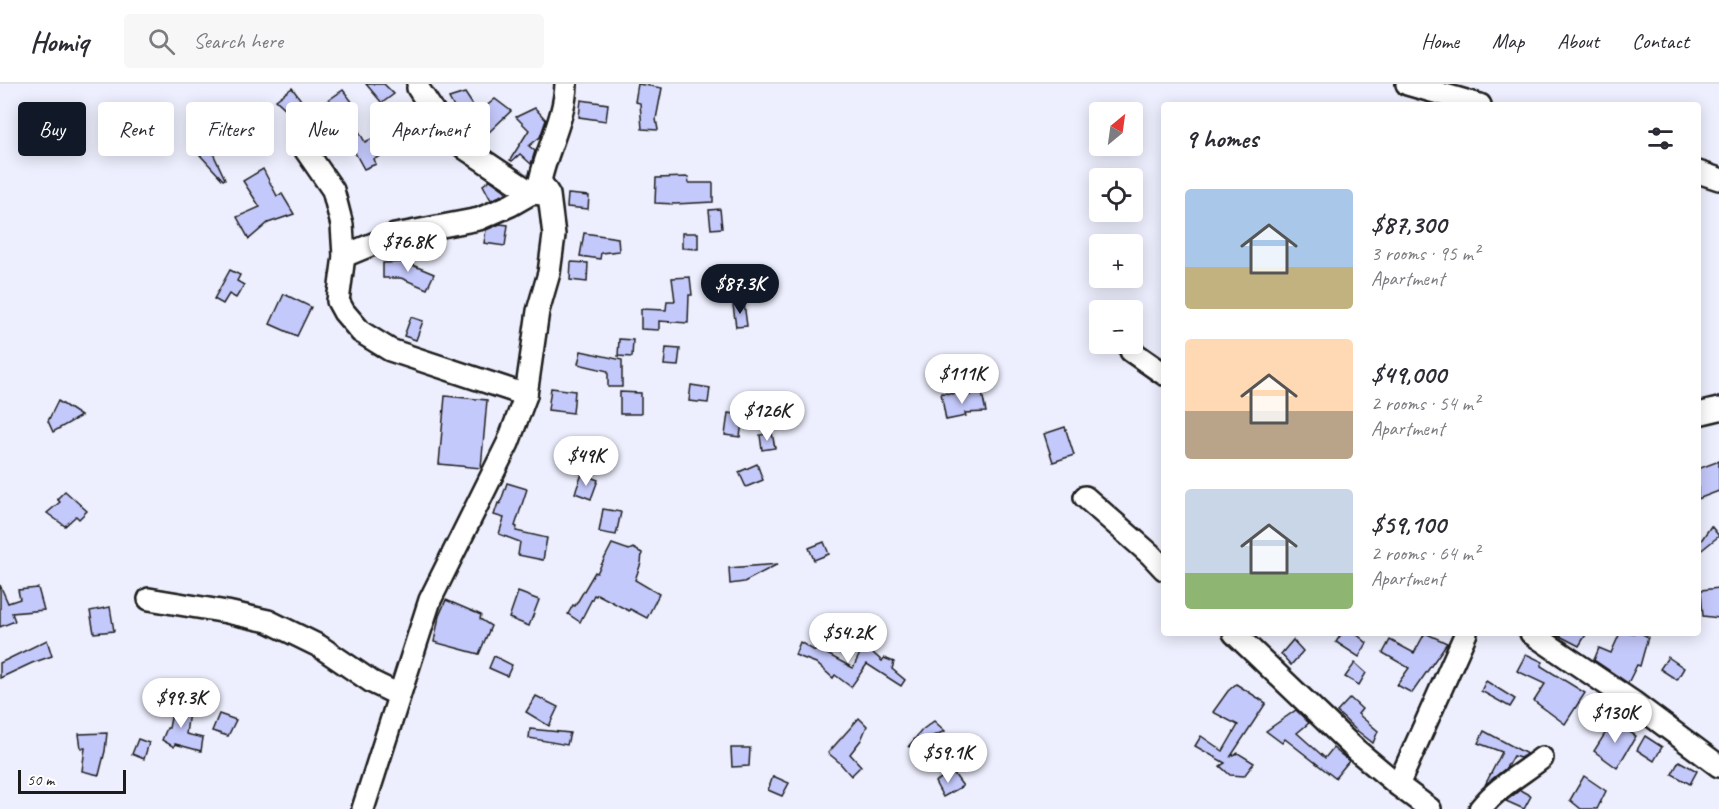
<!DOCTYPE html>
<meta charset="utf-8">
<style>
body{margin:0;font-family:Caveat,sans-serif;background:#f7f7f7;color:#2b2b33;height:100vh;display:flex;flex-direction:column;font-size:22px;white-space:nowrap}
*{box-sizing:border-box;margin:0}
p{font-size:20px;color:#7c7c81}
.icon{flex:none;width:33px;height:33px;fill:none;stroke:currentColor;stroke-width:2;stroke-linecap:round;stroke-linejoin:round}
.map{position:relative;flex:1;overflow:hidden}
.side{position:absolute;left:1161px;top:18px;width:540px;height:534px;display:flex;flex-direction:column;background:#fff;border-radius:6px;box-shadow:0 3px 15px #0003}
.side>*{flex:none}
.hud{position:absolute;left:18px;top:18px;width:570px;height:54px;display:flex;gap:12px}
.needle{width:39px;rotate:29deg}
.fabs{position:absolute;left:1089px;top:18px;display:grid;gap:12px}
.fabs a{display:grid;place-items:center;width:54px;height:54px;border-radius:6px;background:#fff;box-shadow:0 3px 15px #0003;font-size:30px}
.scale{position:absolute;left:18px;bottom:15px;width:108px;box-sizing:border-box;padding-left:6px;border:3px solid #1c1c1c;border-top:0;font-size:16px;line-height:21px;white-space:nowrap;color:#1c1c1c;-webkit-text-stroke:4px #fff;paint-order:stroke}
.price{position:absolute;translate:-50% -51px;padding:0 14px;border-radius:21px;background:#fff;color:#222;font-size:20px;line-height:39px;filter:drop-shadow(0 2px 3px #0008)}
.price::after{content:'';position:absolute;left:50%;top:36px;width:18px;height:14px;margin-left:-9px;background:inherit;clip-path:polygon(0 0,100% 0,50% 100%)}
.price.selected{background:#111827;color:#fff}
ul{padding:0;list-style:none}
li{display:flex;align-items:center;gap:18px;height:150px;padding:0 24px}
li span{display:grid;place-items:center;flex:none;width:168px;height:120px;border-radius:6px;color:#555}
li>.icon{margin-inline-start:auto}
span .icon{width:72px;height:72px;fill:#fffc;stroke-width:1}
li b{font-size:26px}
h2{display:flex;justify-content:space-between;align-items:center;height:72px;padding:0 24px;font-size:26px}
.pill{padding:0 21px;border-radius:6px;background:#fff;box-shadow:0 3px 15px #0003;font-size:21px;line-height:54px}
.pill.selected{background:#111827;color:#fff}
header{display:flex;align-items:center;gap:36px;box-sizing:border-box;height:84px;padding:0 30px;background:#fff;border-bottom:2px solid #e1e1e2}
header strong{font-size:28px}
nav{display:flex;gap:33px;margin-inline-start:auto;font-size:21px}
.search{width:420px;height:54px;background:#f7f7f7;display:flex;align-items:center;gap:15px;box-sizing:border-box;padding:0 21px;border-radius:6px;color:#7c7c81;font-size:22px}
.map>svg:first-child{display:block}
.building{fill:#c4c9fb;stroke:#1c1c1c;stroke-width:1.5}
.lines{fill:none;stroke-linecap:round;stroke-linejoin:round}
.minor-casing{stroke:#1c1c1c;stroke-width:26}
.minor{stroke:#fff;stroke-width:21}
</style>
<header>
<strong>Homiq</strong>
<div class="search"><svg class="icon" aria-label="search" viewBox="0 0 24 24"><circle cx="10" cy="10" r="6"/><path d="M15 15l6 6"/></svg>Search here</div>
<nav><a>Home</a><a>Map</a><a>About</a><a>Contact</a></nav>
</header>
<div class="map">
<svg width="1719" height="725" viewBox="0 0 1719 725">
<rect width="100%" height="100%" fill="#edeffe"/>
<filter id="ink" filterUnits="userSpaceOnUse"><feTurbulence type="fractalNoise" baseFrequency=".0167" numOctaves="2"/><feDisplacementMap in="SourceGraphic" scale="12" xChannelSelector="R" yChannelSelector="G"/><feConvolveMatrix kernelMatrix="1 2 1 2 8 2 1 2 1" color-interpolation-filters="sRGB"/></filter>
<g filter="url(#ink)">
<!-- building -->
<g class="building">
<polygon points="366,0 384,0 394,10 382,19"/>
<polygon points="638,0 662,4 656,35 658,46 642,45 640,19 635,18"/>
<polygon points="292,4 301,16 287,26 276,16"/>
<polygon points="343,6 353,19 346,24 365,58 380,51 388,69 374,75 376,80 364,85 343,47 323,20"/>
<polygon points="465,9 478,29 495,15 511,27 488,49 463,28 458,31 449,14"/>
<polygon points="581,16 608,20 606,37 579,33"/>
<polygon points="535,24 546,36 540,53 529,62 535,67 531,80 520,70 512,77 510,76 529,46 516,33"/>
<polygon points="413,51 428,51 430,67 413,66"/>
<polygon points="210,63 225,95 223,96 199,70"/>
<polygon points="263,85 277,112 282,110 294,130 268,139 249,155 237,133 260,123 243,97"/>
<polygon points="688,93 689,99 713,99 713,118 675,120 655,119 656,94"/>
<polygon points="490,96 504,106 507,109 491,116 483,101"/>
<polygon points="568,110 589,112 588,125 567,123"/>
<polygon points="720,125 722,144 711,145 709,126"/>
<polygon points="500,140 508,141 505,162 484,159 486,146"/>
<polygon points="584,149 618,154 619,167 601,169 600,175 580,172"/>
<polygon points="682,149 698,149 698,165 682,164"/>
<polygon points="405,178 434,190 427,205 401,194 383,194 383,179"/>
<polygon points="571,178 588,179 587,198 570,196"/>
<polygon points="230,186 240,191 237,197 244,201 236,214 229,210 223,220 214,215"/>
<polygon points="690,193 692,211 689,211 688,239 659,237 659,246 641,245 641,225 666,226 667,217 675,217 672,194"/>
<polygon points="284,210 311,223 297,252 270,240"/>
<polygon points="744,219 747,242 736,243 733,221"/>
<polygon points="411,233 423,237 416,256 404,252"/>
<polygon points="619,255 633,256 632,273 618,272"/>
<polygon points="666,264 680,265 678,282 664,281"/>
<polygon points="581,267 622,276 622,303 608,303 608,287 578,280"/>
<polygon points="691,301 710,304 708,319 689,317"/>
<polygon points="551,304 575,307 573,329 548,326"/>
<polygon points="620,308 641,309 641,330 620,330"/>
<polygon points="941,309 970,311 969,309 982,309 986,328 965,329 966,332 946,336"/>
<polygon points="445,312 487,316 481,384 439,380"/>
<polygon points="58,317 81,332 53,348 48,337"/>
<polygon points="728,329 743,331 740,353 725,351"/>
<polygon points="1065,343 1074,371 1053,378 1044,350"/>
<polygon points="772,349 775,364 762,366 760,351"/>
<polygon points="1719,377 1719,407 1698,415 1698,385"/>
<polygon points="757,380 763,396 746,403 739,388"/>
<polygon points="582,390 598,396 591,415 575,409"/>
<polygon points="507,399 527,405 515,442 517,443 516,447 547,454 543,476 518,471 520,458 499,450 504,434 494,431 498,419 500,420"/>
<polygon points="65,407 87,427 79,435 76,432 65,442 47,429 60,418 57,415"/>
<polygon points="603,425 621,428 616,451 599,448"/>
<polygon points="1711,442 1719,452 1698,469 1698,461"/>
<polygon points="824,458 829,470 814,476 809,464"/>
<polygon points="612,460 629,466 633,464 642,469 641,479 635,496 659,510 647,534 630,525 629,527 597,510 596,512 594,511 580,538 568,530 573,521 575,522 595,488 597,489"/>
<polygon points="778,480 744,498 730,500 729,484"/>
<polygon points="0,501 8,519 20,515 18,506 38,504 44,526 12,529 15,537 0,543"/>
<polygon points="1719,504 1719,534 1703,532 1701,506"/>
<polygon points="518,508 539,516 529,542 509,534"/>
<polygon points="446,516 481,531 480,535 491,542 479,570 434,558 439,532"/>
<polygon points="110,523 114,547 94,549 90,527"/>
<polygon points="1342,549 1355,549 1367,559 1359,573 1336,558"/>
<polygon points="1425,549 1447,559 1412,609 1397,601 1409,584 1383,569 1390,556 1414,569"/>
<polygon points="1554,549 1587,549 1579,562"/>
<polygon points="1620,549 1641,549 1648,553 1640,582 1637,581 1628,599 1594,576 1599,564 1611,569"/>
<polygon points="47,556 52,572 32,579 0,594 0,579"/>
<polygon points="1293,556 1303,567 1291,581 1281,570"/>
<polygon points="821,557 832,562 827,570 853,584 864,561 882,577 884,574 894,578 892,585 905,596 901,602 867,580 851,603 835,591 833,594 816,579 795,571 800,558 815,567"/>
<polygon points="1526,570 1543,578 1541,582 1585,609 1565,640 1534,617 1545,600 1517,587"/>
<polygon points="494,572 512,581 507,592 489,584"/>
<polygon points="1668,573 1684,584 1677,596 1660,585"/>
<polygon points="1355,579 1366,589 1359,601 1345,593"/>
<polygon points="1486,597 1515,615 1510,623 1481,607"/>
<polygon points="1236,600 1266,619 1231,672 1238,669 1254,679 1244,692 1230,691 1220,682 1225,679 1195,662 1201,652 1223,667 1238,641 1213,628 1228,607"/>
<polygon points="536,612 558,623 549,642 526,628"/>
<polygon points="1350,614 1362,625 1358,630 1378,647 1373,659 1355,645 1337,628"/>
<polygon points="174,619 190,621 186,650 203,654 201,667 175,660 174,663 162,656 167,644 169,644"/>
<polygon points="1296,626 1309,639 1297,649 1325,674 1333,664 1349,677 1335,694 1285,655 1282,659 1266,647"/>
<polygon points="219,630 236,636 228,652 212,647"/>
<polygon points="859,634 867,642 861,656 850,670 861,682 851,692 839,678 828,669"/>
<polygon points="934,637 945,647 926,655 930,658 916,669 910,662 908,663 922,646"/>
<polygon points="1613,637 1636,652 1617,684 1594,667"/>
<polygon points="530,645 570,649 567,661 529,654"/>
<polygon points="1484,647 1527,670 1520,674 1513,672 1506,684 1485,701 1502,668 1478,659"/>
<polygon points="107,649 105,667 99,691 82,687 85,664 81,664 79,650"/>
<polygon points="1645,652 1662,663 1654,677 1637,666"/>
<polygon points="138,655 149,659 144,675 132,670"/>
<polygon points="731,664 750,664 749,682 732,683"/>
<polygon points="1679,677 1697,687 1690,700 1672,690"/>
<polygon points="952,687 963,702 943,713 935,698"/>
<polygon points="773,692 789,699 782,712 768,706"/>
<polygon points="1584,692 1606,707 1597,725 1581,725 1570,716"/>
<polygon points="1520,706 1531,712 1524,725 1506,717"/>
</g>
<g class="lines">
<!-- minor casing -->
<g class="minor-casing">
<g id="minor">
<polyline points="1407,0 1480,21"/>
<polyline points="418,4 446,47 466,65 532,109 543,110"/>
<polyline points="300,58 333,106 342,141 344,172 338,217 344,228 361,248 390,266 526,311"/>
<polyline points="1698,88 1719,95"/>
<polyline points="344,172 395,151 479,135 511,121 532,109"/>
<polyline points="1131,267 1164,290"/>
<polyline points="1698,330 1719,325"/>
<polyline points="1085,413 1150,470 1164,485"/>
<polyline points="149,515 227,528 268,537 319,562 372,598 399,611"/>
<polyline points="1234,549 1355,665 1398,701 1430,725"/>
<polyline points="1531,549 1633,618 1719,682"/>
<polyline points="1398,701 1466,549"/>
<path d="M363,725L430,516L508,359L526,311L538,227L549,189L554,151L549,111L540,97C547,64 565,34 566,0"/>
<path d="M1480,725C1497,703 1520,691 1542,674"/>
</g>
</g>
<!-- minor -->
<use href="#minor" class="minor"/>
</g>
</g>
</svg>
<div class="fabs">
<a><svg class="needle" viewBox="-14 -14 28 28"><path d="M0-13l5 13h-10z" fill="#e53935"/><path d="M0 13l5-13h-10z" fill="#7c7c81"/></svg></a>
<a><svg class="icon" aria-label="locate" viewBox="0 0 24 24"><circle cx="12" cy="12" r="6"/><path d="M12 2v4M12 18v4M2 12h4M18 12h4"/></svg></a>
<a>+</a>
<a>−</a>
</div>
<div class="scale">50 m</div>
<b class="price" style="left:408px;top:189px">$76.8K</b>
<b class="price selected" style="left:740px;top:231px">$87.3K</b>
<b class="price" style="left:962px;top:321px">$111K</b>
<b class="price" style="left:767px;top:358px">$126K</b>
<b class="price" style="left:586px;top:403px">$49K</b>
<b class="price" style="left:848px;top:580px">$54.2K</b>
<b class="price" style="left:181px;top:645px">$99.3K</b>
<b class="price" style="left:1615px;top:660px">$130K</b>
<b class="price" style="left:948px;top:700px">$59.1K</b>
<div class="hud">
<a class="pill selected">Buy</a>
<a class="pill">Rent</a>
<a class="pill">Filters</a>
<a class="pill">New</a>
<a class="pill">Apartment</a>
</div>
<section class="side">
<h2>9 homes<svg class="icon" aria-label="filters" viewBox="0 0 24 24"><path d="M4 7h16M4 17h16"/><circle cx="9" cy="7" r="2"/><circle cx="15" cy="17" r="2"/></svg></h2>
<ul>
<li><span style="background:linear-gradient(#a9c7e8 65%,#c2b280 0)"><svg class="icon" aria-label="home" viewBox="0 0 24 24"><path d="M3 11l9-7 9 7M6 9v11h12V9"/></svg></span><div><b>$87,300</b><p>3 rooms · 95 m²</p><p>Apartment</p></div></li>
<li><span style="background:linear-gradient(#ffd9b3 60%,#b9a48a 0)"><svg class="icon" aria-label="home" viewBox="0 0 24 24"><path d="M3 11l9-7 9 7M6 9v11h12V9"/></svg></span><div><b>$49,000</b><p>2 rooms · 54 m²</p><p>Apartment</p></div></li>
<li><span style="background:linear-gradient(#c9d6e8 70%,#8fb573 0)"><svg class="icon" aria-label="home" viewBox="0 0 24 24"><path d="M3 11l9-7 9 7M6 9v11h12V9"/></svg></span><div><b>$59,100</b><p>2 rooms · 64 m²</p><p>Apartment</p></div></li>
</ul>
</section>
</div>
